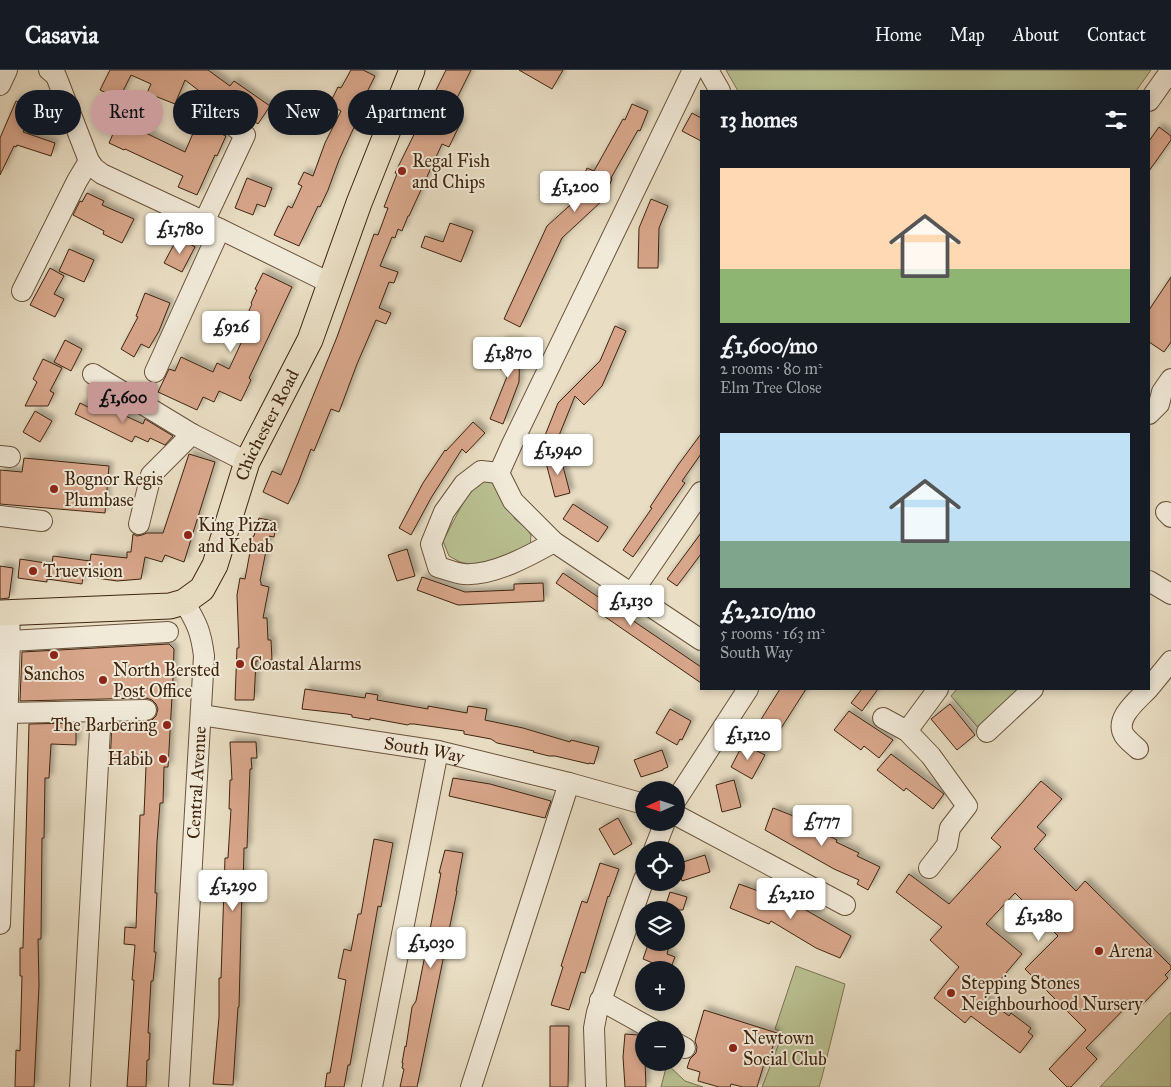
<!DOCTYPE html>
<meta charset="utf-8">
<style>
body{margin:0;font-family:"IM FELL Great Primer",serif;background:#20242c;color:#f1f3f6;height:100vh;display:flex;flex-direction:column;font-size:19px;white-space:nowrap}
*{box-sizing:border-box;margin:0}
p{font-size:16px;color:#9ea1a6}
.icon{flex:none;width:28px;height:28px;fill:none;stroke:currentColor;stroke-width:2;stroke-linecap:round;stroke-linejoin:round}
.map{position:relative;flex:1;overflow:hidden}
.sheet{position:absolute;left:700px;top:20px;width:450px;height:600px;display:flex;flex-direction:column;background:#171b24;border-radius:0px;box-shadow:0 2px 8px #0003}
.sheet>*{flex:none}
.guide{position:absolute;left:15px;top:20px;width:475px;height:45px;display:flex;gap:10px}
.needle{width:32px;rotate:267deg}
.buttons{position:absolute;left:635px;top:711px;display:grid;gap:10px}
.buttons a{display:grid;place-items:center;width:50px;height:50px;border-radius:50%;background:#171b24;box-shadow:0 2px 8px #0003;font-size:25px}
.price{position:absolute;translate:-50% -42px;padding:0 11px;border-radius:5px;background:#fff;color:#222;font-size:16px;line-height:32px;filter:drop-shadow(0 1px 2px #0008)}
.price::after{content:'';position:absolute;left:50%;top:30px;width:15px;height:11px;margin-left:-8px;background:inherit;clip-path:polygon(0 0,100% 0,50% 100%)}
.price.current{background:#c59692;color:#111}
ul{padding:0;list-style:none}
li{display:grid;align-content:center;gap:10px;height:265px;padding:0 20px}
li span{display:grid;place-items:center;height:155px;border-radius:0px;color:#555}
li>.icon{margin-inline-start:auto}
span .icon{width:90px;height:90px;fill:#fffc;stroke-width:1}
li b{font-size:21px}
h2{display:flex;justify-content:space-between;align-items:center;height:60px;padding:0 20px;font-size:21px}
.chip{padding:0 18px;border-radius:22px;background:#171b24;box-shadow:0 2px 8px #0003;font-size:18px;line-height:45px}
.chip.current{background:#c59692;color:#111}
header{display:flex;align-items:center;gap:30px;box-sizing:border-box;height:70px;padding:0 25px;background:#171b24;border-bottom:1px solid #363941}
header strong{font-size:24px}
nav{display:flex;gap:28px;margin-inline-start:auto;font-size:18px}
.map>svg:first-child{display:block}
.green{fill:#b9c192;stroke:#7c7350}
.building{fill:#d8a68b;stroke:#3f250f;filter:url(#shadow)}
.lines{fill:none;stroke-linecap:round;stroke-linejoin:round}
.minor-casing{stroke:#6a533c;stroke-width:22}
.major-casing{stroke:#3f250f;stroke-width:27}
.minor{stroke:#f1ead9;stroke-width:20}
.major{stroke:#e9dec4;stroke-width:25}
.poi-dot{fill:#8f2418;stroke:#f1ead9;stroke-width:2}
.labels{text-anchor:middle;stroke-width:4;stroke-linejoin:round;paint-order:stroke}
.poi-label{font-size:18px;fill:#3f250f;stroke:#f1ead9;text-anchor:start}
.street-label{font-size:18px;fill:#3f250f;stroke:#f1ead9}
</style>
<header>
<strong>Casavia</strong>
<nav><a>Home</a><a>Map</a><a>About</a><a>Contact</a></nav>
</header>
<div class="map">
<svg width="1171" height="1017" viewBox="0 0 1171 1017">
<defs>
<filter id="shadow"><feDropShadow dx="4" dy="-4" stdDeviation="2.5" flood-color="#0004"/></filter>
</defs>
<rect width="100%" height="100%" fill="#e9dec4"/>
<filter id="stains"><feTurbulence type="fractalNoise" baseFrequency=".004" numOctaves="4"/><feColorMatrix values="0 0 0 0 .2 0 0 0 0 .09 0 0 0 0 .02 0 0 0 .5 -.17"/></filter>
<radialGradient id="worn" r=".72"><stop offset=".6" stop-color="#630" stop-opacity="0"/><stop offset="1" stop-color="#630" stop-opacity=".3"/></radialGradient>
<!-- green -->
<g class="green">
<polygon points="726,0 1151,0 1136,21 738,21"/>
<polygon points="481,410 494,411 515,449 527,459 531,465 530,478 478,496 460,492 449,486 443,471 473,414"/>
<polygon points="957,619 1023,619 980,660 951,626"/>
<polygon points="796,896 845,914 822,1007 819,1017 762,1017 783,963 775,959"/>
<polygon points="1171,942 1171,1017 1100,1017"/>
<polygon points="667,994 685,1011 703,1017 661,1017"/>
</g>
<!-- building -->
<g class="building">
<polygon points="110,0 208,0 230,16 234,11 270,36 258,54 220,28 215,33 185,10 175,34 147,23 151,14 131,5 119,29 100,20"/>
<polygon points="351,0 363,0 375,6 363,30 366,31 339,90 328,120 320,137 318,136 299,176 274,165 288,136 292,138 302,116 298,114 304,102 313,106 325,73 341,41 329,35 338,17 341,18"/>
<polygon points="446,0 471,0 448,46 461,52 449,77 442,74 409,146 408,146 402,161 398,159 395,168 392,167 380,196 398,202 394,213 389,212 379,238 391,243 386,254 376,250 357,294 339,342 331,339 314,381 311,379 298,413 288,434 263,422 272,401 281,405 337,267 374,164 378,165 388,138 384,137 397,104 395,103"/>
<polygon points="519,0 563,0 552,19"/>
<polygon points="16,31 33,38 23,62 55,73 51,86 17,75 16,77 14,76 0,105 0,68"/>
<polygon points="632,34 648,41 640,61 638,60 611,108 612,109 603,130 562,168 520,257 504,249 547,156 588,119 580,116 587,98 594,101 623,49 625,50"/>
<polygon points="692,43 701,48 701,71 682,61"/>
<polygon points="119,50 185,82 197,54 226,66 217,86 215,85 197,125 178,117 183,106 125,79 124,80 109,73"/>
<polygon points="1159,57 1171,66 1171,70 1149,101 1149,71"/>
<polygon points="247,108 272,118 265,137 257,134 253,145 235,138"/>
<polygon points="87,123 104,131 102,135 134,149 122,173 103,164 104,161 73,145 80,131 82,132"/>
<polygon points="651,129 668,136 659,158 658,198 638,198 639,158"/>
<polygon points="450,153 473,161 461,192 421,177 425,166 443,172"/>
<polygon points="178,167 195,177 182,202 164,193"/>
<polygon points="69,179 94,190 84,212 59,201"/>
<polygon points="50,198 64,206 54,224 64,229 55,247 30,235"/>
<polygon points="263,203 292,217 249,308 251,310 241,331 219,321 214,332 203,327 197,340 158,322 169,299 175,301 181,287 213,302 217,293 229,299 249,256 243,254 252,234 251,233 257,220 255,219"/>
<polygon points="1171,207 1171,272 1164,282 1149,272 1149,240"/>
<polygon points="145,223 170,233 159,261 149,278 141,274 134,287 121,279 138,247 136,246"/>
<polygon points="615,256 626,261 602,316 584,335 575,326 556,373 544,368 558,333 600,291"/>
<polygon points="65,270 82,279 71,301 54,292"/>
<polygon points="501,271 520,271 519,312 503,354 490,349 510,299 500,299"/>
<polygon points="43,289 62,298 50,321 54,323 48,336 25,336 37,312 33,309"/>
<polygon points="95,332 143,354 145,349 173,366 165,375 150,368 148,372 135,366 132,372 75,344 80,333 92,339"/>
<polygon points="35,341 52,351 40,372 23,362"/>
<polygon points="473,352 485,363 466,383 462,379 431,428 411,465 399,458 423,413 445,380 446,381"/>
<polygon points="701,364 701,384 682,411 685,413 633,487 623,480 652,438 650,437 678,395"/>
<polygon points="189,384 215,392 184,492 165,485 162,492 145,487 141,509 117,511 83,506 82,514 47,509 47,512 18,508 20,489 52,494 53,486 90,491 91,484 127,488 127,482 131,482 133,464 137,466 142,465 147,463 163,463"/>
<polygon points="560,385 570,423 555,427 545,389"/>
<polygon points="24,388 109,396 105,443 0,434 0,400 22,402"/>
<polygon points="573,434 608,457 598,472 563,449"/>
<polygon points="259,448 277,452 274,467 269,466 260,511 261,512 261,515 269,517 263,548 267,548 268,570 271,570 272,590 256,591 254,630 235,630 237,578 239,578 237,525 240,508 245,509 253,466 254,466"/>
<polygon points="701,463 701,484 677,516 667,509"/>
<polygon points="407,479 415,506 397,511 388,485"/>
<polygon points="0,496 13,498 9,528 0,529"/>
<polygon points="563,503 701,597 701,613 556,513"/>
<polygon points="422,507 465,522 514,520 514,514 543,513 544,531 458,535 417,520"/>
<polygon points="169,574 174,579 173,609 168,697 164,697 163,733 160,733 157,772 155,823 157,823 154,882 156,882 153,911 151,911 148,963 150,963 149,990 147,990 146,1017 127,1017 134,910 132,910 135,875 124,874 125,857 136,858 140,745 144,745 146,696 110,694 112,653 152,650 156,646 158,639 156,634 152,630 146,628 20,631 22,582"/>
<polygon points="305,619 365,628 366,623 378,625 377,630 428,639 428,636 467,643 468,636 487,639 485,650 523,658 570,672 571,670 599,677 594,694 589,693 589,694 555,686 549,686 533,682 534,681 497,673 491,669 464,664 464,661 414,654 409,654 408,655 370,648 370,650 352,647 352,645 347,644 302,639"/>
<polygon points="780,619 806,619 778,663 760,651"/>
<polygon points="862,619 878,619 862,641 851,633"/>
<polygon points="950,634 975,665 957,680 931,649"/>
<polygon points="670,639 691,651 682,670 680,669 677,675 656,663"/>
<polygon points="849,641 893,670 879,688 864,676 861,680 834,660"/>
<polygon points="76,653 76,675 51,674 49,708 45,708 44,768 42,768 41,869 38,869 39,916 34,1017 15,1017 16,980 20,981 22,906 20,906 20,878 23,878 29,654"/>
<polygon points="230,672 256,672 257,688 251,688 252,699 250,699 247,778 244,778 243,818 242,818 239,937 238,937 233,1015 213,1014 219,947 219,908 221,908 225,788 228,788 231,739 229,739 230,710 232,710"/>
<polygon points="743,674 765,685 752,709 731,697"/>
<polygon points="662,680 668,697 663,699 663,700 641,707 634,690"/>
<polygon points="891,684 944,724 933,739 906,718 904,721 877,700"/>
<polygon points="453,708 490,714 551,731 545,748 449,726"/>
<polygon points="734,710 741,737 722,742 716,715"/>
<polygon points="1041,711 1062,729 1037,757 1046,765 1034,779 1076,821 1085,811 1171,896 1171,899 1165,905 1168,908 1140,937 1133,930 1086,978 1097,989 1071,1017 1067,1017 1049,999 1086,960 1025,899 1058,866 1015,823 986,854 1022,884 985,928 1009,946 1011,943 1031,958 1028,962 1033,966 1020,983 971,946 965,953 934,928 959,897 930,870 942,857 896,822 909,804 949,834 1001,777 991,768"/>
<polygon points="773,738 791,745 803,753 837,770 836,772 859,783 857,786 880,797 868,820 857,814 859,810 834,799 765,760"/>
<polygon points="618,748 632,774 614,785 599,759"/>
<polygon points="374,769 393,773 381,837 378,836 350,995 348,995 344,1017 325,1017 327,1003 330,1003 346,910 338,908 344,879 351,881 358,844 361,844"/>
<polygon points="445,780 463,783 456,821 457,821 417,1017 400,1017 404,999 402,998 403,993 402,993 405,976 406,977 412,937 416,931 441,803 439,803"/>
<polygon points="705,785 710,802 682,811 677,794"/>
<polygon points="600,793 619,799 609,827 608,826 585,903 581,902 569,940 551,935 563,897 561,896 582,831 587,833"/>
<polygon points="739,814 797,835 851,866 840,888 816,878 771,851 769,854 730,838"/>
<polygon points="670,822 687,827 683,840 664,840"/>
<polygon points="649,872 670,872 667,884 675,887 670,900 643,889"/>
<polygon points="704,940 777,963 767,995 764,994 757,1017 743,1017 731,1014 730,1017 719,1017 698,1011 700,1002 687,998 690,989 696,983 697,977 695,971"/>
<polygon points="550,956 569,956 568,1017 550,1017"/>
<polygon points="625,964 638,965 644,968 646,1017 625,1017 623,987"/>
</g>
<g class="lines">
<!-- minor casing -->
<g class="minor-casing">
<g id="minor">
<polyline points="49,0 56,6 89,91 94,98 102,104 220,159 330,213"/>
<polyline points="693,0 512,374 499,403 513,431 554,472 701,570"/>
<polyline points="708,0 720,21"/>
<polyline points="0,15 7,0"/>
<polyline points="1149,31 1171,0"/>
<polyline points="204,152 245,65 219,44"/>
<polyline points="22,221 77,111 89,91"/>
<polyline points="155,302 220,159"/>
<polyline points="93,304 192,364 247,392"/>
<polyline points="1149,344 1159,334 1162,322 1171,309"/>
<polyline points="0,386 10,387"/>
<path d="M499,403L481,401L464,414L444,442L431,474L438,497C446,499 455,503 464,504C493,506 529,486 554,472"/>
<polyline points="1166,442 1171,447"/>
<polyline points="0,446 42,451"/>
<polyline points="139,454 151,405 192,364"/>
<polyline points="1149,511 1171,524"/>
<polyline points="632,523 701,422"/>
<polyline points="10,571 168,562"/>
<polyline points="1149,618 1171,591"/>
<polyline points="7,643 146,640"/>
<path id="s1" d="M201,645L438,681L569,713L644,734"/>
<polyline points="883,648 907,661"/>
<polyline points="987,662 1033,619"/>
<path d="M1138,679C1134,675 1127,670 1124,665C1114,648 1138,630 1148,619"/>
<polyline points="676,730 748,619"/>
<polyline points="676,745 845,835"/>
<polyline points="654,780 665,752"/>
<polyline points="929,798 947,775 950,758 967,736 931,686 907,661 938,619"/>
<polyline points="0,854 10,571 9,542"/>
<polyline points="600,930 654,960"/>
<polyline points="676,973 685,978"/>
<polyline points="80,1017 101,641"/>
<path id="s2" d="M179,1017L204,586C201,562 197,553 184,532"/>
<polyline points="372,1017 438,681"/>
<polyline points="471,1017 569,713"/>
<polyline points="596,1017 594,958 597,942 644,809"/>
</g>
</g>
<!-- major casing -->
<g class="major-casing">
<g id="major">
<path id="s3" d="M0,543L170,536L184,532L202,519L215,495L247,392L310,270L359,133L412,0"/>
</g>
</g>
<!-- minor -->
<use href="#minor" class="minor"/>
<!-- major -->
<use href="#major" class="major"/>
</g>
<!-- markers -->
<g class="poi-dot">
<circle cx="402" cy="101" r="5"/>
<circle cx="54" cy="419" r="5"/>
<circle cx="188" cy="465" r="5"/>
<circle cx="33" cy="501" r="5"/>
<circle cx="54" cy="585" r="5"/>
<circle cx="240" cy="594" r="5"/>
<circle cx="103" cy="610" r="5"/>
<circle cx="167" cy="655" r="5"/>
<circle cx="163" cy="689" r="5"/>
<circle cx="1099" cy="881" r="5"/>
<circle cx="951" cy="923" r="5"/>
<circle cx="733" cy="978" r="5"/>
</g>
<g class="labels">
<!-- poi labels -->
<g class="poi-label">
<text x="412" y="97">Regal Fish<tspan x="412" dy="21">and Chips</tspan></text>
<text x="64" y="415">Bognor Regis<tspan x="64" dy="21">Plumbase</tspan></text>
<text x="198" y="461">King Pizza<tspan x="198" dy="21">and Kebab</tspan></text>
<text x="43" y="507">Truevision</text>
<text x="250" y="600">Coastal Alarms</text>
<text x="113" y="606">North Bersted<tspan x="113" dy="21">Post Office</tspan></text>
<text x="54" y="610" text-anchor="middle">Sanchos</text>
<text x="157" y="661" text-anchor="end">The Barbering</text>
<text x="153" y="695" text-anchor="end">Habib</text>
<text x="1109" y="887">Arena</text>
<text x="961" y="919">Stepping Stones<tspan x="961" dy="21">Neighbourhood Nursery</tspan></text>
<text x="743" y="974">Newtown<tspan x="743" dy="21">Social Club</tspan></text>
</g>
<!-- street labels -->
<g class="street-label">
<text dy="6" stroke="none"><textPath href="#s3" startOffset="384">Chichester Road</textPath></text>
<text dy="6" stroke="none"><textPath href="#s1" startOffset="226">South Way</textPath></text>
<text dy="6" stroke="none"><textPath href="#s2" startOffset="305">Central Avenue</textPath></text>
</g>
</g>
<rect width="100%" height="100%" filter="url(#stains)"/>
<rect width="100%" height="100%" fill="url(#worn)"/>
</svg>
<div class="buttons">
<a><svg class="needle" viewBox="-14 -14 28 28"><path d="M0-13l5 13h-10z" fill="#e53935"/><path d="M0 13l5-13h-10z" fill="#9ea1a6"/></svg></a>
<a><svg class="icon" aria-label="locate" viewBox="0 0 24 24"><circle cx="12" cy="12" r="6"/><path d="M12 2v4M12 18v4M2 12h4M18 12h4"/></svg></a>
<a><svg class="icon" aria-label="layers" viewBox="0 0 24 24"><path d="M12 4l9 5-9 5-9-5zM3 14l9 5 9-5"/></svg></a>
<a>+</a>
<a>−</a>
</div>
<b class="price" style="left:575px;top:143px">£1,200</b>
<b class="price" style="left:180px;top:185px">£1,780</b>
<b class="price" style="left:231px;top:283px">£926</b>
<b class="price" style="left:508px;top:309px">£1,870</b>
<b class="price current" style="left:123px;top:354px">£1,600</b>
<b class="price" style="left:558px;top:406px">£1,940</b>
<b class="price" style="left:631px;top:557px">£1,130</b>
<b class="price" style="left:748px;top:691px">£1,120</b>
<b class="price" style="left:822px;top:777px">£777</b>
<b class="price" style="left:233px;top:842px">£1,290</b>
<b class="price" style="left:791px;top:850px">£2,210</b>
<b class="price" style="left:1039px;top:872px">£1,280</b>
<b class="price" style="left:431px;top:899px">£1,030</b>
<div class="guide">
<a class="chip">Buy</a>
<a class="chip current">Rent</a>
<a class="chip">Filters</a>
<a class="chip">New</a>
<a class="chip">Apartment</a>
</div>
<section class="sheet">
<h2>13 homes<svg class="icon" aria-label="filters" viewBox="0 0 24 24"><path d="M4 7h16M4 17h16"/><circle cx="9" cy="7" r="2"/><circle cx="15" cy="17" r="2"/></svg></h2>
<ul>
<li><span style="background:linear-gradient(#ffd9b3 65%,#8fb573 0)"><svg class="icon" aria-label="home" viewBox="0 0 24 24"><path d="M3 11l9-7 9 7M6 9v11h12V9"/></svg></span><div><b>£1,600/mo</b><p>2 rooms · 80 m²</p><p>Elm Tree Close</p></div></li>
<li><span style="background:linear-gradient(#bfe0f5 70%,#7fa58c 0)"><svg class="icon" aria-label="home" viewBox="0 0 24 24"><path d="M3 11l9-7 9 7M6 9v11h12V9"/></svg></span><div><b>£2,210/mo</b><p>5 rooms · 163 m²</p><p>South Way</p></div></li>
</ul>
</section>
</div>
